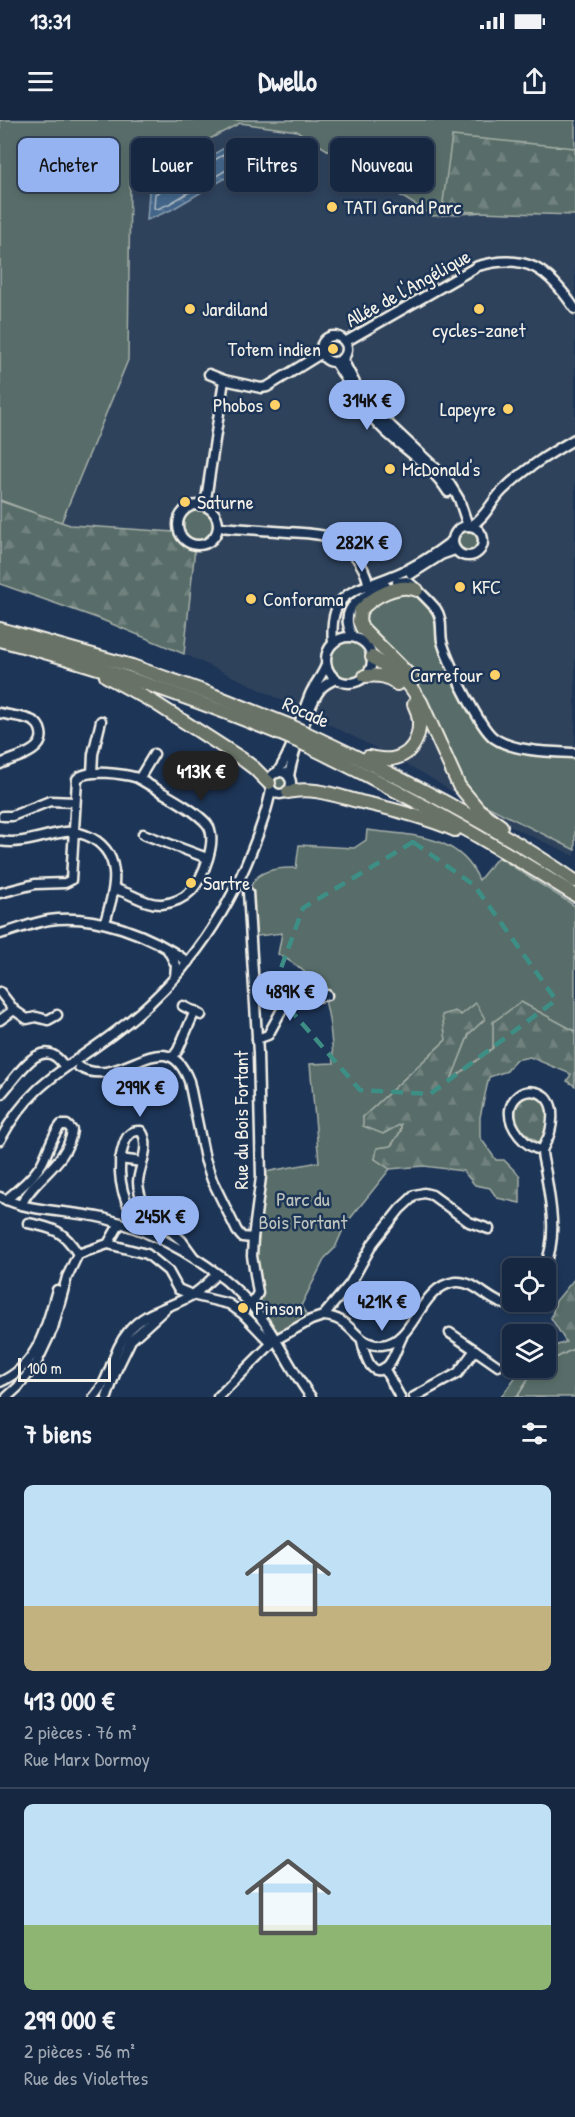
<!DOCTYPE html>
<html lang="fr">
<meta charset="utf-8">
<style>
body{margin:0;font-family:"Patrick Hand",sans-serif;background:#1f3048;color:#f1f3f6;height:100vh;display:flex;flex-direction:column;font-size:22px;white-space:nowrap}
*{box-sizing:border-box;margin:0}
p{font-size:20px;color:#9ea6b1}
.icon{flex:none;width:33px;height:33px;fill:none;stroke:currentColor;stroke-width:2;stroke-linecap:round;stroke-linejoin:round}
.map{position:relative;height:1277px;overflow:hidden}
.details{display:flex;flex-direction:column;background:#162841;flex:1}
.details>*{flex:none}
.hud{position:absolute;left:18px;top:18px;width:540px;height:54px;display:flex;gap:12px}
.fabs{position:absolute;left:502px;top:1138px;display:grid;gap:12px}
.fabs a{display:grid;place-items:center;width:54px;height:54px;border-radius:9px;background:#162841;box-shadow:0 3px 9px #0003,0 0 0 2px #35445a;font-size:30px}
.scale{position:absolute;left:18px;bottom:15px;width:93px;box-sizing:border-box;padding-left:6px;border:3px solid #f4f1e8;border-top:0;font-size:16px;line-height:21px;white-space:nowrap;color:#f4f1e8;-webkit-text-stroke:4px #1d3557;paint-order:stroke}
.price{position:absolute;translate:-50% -51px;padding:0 14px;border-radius:21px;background:#95b2f1;color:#111;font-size:20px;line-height:39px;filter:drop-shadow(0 2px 3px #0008)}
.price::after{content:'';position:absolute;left:50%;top:36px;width:18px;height:14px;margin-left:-9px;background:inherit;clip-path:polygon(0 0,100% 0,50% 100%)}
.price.on{background:#222;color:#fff}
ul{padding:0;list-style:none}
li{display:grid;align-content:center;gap:12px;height:318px;padding:0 24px}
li+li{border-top:2px solid #35445a}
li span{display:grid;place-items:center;height:186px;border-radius:9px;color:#555}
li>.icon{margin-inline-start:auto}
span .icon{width:108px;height:108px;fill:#fffc;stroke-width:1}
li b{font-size:26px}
h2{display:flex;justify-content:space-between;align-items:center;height:72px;padding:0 24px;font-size:26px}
.tag{padding:0 21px;border-radius:9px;background:#162841;box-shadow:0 3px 9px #0003,0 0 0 2px #35445a;font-size:21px;line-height:54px}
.tag.on{background:#95b2f1;color:#111}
.status{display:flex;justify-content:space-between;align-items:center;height:42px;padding:0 30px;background:#162841;direction:ltr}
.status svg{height:16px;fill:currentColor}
header{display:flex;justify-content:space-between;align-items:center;height:78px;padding:0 24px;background:#162841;font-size:27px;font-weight:800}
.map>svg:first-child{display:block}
.built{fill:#2f425b}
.green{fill:#586d69;stroke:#a6afa8;stroke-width:1.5}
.forest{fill:url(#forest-firs);stroke:#a6afa8;stroke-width:1.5}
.water{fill:url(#water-ripples);stroke:#899daf;stroke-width:1.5}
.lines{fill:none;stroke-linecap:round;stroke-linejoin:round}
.shore{stroke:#adb9c2;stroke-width:1.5}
.minor-casing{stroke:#f4f1e8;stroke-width:13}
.highway-casing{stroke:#f4f1e8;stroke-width:16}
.minor{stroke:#1d3557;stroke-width:8}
.highway{stroke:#687266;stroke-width:12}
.highway-bridge-casing{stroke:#f4f1e8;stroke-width:16;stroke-linecap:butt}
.highway-bridge{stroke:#687266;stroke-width:12}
.marked{fill:none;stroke:#3d8f86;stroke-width:4.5;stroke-dasharray:12 8;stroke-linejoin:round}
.poi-dot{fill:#ffd166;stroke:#1d3557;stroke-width:2}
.labels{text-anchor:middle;stroke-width:5;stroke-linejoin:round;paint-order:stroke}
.poi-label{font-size:20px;fill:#f4f1e8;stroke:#1d3557;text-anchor:start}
.street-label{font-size:20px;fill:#f4f1e8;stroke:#1d3557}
.park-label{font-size:20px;fill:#bdc3bc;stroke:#1d3557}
</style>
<div class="status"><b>13:31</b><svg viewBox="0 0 49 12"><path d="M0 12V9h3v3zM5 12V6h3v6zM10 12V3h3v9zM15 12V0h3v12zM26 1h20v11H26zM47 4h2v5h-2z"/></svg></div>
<header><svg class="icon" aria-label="menu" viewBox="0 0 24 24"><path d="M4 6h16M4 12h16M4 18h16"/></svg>Dwello<svg class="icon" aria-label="share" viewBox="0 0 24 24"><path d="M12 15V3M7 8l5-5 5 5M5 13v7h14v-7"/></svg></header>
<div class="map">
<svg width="575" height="1277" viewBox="0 0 575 1277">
<defs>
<pattern id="forest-firs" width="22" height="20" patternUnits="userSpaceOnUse" patternTransform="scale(1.5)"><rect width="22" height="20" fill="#586d69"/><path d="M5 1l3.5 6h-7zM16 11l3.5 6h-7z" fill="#71827e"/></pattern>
<pattern id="water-ripples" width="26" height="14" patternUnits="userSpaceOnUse" patternTransform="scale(1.5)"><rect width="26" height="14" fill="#426589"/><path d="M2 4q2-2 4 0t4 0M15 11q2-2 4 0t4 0" fill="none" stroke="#5e7c9a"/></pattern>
</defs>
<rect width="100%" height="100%" fill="#1d3557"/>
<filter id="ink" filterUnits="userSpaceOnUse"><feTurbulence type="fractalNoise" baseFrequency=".0167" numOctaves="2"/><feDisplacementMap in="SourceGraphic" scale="12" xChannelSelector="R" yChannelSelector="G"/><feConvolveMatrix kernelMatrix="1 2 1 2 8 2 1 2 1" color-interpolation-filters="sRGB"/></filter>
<g filter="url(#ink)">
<!-- built -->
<polygon class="built" points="240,3 297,11 433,96 575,85 575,736 498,701 426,655 364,622 247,563 160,523 0,464 0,380 61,402 128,240 130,61"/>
<!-- green -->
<g class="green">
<polygon points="0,0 575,0 575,85 433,96 297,11 240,3 130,61 128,240 61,403 0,380"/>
<circle cx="197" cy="405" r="18"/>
<circle cx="468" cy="422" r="11"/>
<polygon points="400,470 418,475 434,493 437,499 439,523 499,625 529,634 575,636 575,730 473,679 461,664 419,564 363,504 364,490"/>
<circle cx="349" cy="540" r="18"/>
<circle cx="280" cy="663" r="7"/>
<path d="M367,710C410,716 459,713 479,760L498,737L575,786V912L493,928L450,961L469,914L446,920L363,997L401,1003C402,1019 386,1030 375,1039L390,1049L345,1105L335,1128L325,1138L301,1186L309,1198L280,1213L268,1204L257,1188C265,1170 255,1144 257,1123C258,1099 262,1075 265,1052L319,1042L310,944L334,943C331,924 331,896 324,878C317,859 296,844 278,834L282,813L250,817C248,774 240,746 296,748L299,725L354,728L366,720Z"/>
<polygon points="575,1228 575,1277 517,1277 534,1250 546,1248 546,1243"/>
</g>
<!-- forest -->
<g class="forest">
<polygon points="452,16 575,28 575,95 449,91 443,82"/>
<polygon points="0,381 70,405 174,412 182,423 195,428 184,534 100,499 0,464"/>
<polygon points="521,882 575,911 575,966 567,961 571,954 530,937 515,940 507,951 489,957 480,997 480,1017 496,1040 504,1040 520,1056 520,1083 497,1078 490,1068 475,1065 463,1051 424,1046 390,1049 375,1039 377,1028 391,1026 401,1011 401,1004 383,1014 363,1006 363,997 446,920 442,895 455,891 461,895 476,883 485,899 469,914 451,960 493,928 493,902"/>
<path d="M528,975C555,976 549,1007 541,1024C521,1012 511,1005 517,981Z"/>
<polygon points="575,1158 575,1228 546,1243 546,1229 566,1222 551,1198 556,1181"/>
<polygon points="522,1248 537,1248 534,1250 517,1277 501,1277"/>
</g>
<!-- water -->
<polygon class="water" points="240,19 275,29 171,90 147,100 149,71"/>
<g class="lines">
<!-- shore -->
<polygon class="shore" points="239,26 254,29 255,33 169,84 157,89 154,88 155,74"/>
<!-- minor casing -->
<g class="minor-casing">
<g id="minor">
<circle cx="334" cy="229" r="13"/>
<path d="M345,222L478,146C527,132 549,150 575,189"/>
<polyline points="342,238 356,265 377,293 446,358 459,379 468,406"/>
<path d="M335,242C350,265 364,291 384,310C406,331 432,346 448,372"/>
<polyline points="209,254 224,260"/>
<circle cx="198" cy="405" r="20"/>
<polyline points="205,386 224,260 261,268 267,267 322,233"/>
<circle cx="468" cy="421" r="15"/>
<path d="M471,406C485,398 491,382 502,371C523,350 549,334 575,319"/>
<path d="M219,407C242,409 265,410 288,412C303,413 319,413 333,418C353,426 370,453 369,474"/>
<polyline points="411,454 441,435 455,430"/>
<path d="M397,462C398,462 405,461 406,461C411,462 432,484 436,489C443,499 440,510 442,521C447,540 479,607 494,618C514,632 552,632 575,633"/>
<circle cx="349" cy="540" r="23"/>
<path d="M353,517C336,487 362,476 386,466"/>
<path d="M333,523C328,468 356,472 397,454C417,446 435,434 452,421"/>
<path d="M0,593C10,596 24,596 33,601C37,603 40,607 41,612C46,632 13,638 0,644"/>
<circle cx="280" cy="663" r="11"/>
<polyline points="92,653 93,634 101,601"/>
<path d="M277,653C293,630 299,600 310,574C315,563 322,556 326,545"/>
<path d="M289,657C291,640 310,582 320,570C324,564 330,562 336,559"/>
<polyline points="139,659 154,634"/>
<polyline points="3,696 12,696 50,681 75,682"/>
<polyline points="143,714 207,738"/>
<path d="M0,721C23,725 43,715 65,712C74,711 84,714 92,718C125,737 114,773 105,802"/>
<polyline points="248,772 258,933 261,1057 253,1118 252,1136 258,1173 251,1185"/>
<path d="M0,773L35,764L65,763L71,760L77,659C87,648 124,654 138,658C156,670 194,688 207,704C219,719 203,758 191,771C184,778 173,783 162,784C146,785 131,773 115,769"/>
<path d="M0,814C16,810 32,803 49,800C95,793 151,815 188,842"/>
<polyline points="168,830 176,845 175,857"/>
<polyline points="0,872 14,890 27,899 36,897 48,900 57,895"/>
<polyline points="183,886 201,895"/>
<polyline points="0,900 14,890"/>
<polyline points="257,919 268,915 285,884 327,875"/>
<polyline points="173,937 178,930 195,891"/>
<path d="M79,947C123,972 165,898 189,961L205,1039L212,1060L237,1111L242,1117L253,1118"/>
<path d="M0,975C17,958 41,911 64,946"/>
<path d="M0,1020C32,960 68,949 118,910C179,864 224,801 252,730C260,710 267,692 271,670"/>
<path d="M542,1030C526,1028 508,1007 510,990C514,965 549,965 552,991C553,999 551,1011 548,1018C546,1022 543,1027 542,1031C542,1038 545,1047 546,1054C551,1087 558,1117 544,1149"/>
<polyline points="120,1039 142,1042"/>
<path d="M0,1077C32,1093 69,1090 103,1098C155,1111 215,1144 251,1185C275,1212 289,1248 311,1277"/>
<path d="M6,1080C19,1069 33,1058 42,1043C49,1030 51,1017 61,1005H67L72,1010C68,1044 34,1057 21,1085"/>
<polyline points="145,1089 182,1121 193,1136"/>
<path d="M28,1103C54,1108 64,1111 78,1134L108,1124L120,1103"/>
<path d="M129,1106C134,1098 139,1096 145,1089C142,1081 138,1071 138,1062C139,1046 152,1025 141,1011C131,1010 127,1015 124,1024C116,1047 120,1077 135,1096"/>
<polyline points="108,1124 147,1134 168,1151 178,1169 192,1175 229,1184 243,1194 271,1223"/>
<path d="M323,1196C354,1197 354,1227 382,1225C416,1222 418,1166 456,1162C480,1160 496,1194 519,1182"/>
<path d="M362,1221C364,1231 370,1260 386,1247C394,1241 397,1226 402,1217"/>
<polyline points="475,1230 498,1246"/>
<polyline points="384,1248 400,1277"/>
<path d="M0,1262C39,1245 46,1206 57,1170"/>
<polyline points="7,1277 18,1267 36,1244 53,1208 67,1157 78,1134"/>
<path d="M94,1277C111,1259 112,1231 128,1212C147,1189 169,1189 192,1175C201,1170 209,1161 217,1154"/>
<polyline points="107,1277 116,1251 131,1220 165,1189"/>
<polyline points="218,1277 275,1220 311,1200 323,1196 350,1164 373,1123 400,1089 415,1075 424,1073 432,1075 469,1102 489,1109"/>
<polyline points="414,1277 458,1253 475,1230 450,1213"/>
</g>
</g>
<!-- highway casing -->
<g class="highway-casing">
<g id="highway">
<polyline points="0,509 132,546 208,573 291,606"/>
<path d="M0,520C100,546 193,578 288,617"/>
<polyline points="372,537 402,557 412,569 421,582 459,666 479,690 501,706"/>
<polyline points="106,556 155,583 242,639 254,648 269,663"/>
<path d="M365,556C378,555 387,555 397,564"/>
<path d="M412,558L362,508L359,501L360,491C372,477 399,462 417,470"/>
<path d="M308,614C400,657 491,703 575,761"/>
<path d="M306,625C399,670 488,720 575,775"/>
<path d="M368,637C376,638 384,640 392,639C418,634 425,605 414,584"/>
<path d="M288,672C312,666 337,676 361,682C393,689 424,697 455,710"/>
</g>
</g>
<!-- minor -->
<use href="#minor" class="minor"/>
<!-- highway -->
<use href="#highway" class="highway"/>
<!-- highway-bridge casing -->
<g class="highway-bridge-casing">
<g id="highway-bridge">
<polyline points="291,606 308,614"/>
<polyline points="288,617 306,625"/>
</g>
</g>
<!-- highway-bridge -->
<use href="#highway-bridge" class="highway-bridge"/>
</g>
</g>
<!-- marked area -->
<path class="marked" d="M413,722L474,765L556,880L430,974L360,970L273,870L303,788Z"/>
<!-- markers -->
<g class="poi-dot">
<circle cx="332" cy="87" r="6"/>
<circle cx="190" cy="189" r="6"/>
<circle cx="479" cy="189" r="6"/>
<circle cx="333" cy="229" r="6"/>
<circle cx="275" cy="285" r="6"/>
<circle cx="508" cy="289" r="6"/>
<circle cx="390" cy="349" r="6"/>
<circle cx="185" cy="382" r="6"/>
<circle cx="460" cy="467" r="6"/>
<circle cx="251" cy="479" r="6"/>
<circle cx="495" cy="555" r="6"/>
<circle cx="191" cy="763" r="6"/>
<circle cx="243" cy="1188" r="6"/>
</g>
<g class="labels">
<!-- poi labels -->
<g class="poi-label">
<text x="344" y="94">TATI Grand Parc</text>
<text x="202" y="196">Jardiland</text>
<text x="479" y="217" text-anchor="middle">cycles-zanet</text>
<text x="321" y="236" text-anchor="end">Totem indien</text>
<text x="263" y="292" text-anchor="end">Phobos</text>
<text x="496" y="296" text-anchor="end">Lapeyre</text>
<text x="402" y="356">McDonald's</text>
<text x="197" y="389">Saturne</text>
<text x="472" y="474">KFC</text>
<text x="263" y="486">Conforama</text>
<text x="483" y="562" text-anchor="end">Carrefour</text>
<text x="203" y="770">Sartre</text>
<text x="255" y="1195">Pinson</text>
</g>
<!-- street labels -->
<g class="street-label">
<text transform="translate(408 168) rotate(-29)" y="7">Allée de l'Angélique</text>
<text transform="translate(306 592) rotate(24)" y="7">Rocade</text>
<text transform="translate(241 1000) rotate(-90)" y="7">Rue du Bois Fortant</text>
</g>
<!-- park labels -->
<g class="park-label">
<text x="303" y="1086">Parc du<tspan x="303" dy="23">Bois Fortant</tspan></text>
</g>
</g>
</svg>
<div class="fabs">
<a><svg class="icon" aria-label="locate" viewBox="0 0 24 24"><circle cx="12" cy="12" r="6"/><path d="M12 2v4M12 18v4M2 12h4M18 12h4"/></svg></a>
<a><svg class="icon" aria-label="layers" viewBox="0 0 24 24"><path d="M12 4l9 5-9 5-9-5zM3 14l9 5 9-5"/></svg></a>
</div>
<div class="scale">100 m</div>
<b class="price" style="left:367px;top:311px">314K €</b>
<b class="price" style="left:362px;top:453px">282K €</b>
<b class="price on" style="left:201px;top:682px">413K €</b>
<b class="price" style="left:290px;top:902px">489K €</b>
<b class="price" style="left:140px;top:998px">299K €</b>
<b class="price" style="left:160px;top:1127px">245K €</b>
<b class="price" style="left:382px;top:1212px">421K €</b>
<div class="hud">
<a class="tag on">Acheter</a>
<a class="tag">Louer</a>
<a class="tag">Filtres</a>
<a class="tag">Nouveau</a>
</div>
</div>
<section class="details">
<h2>7 biens<svg class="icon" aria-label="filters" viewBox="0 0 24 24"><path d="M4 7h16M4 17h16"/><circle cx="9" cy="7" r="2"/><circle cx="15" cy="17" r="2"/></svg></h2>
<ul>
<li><span style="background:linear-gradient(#bfe0f5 65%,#c2b280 0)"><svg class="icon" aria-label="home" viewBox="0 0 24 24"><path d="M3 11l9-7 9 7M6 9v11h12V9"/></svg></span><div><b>413 000 €</b><p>2 pièces · 76 m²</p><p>Rue Marx Dormoy</p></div></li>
<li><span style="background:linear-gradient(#bfe0f5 65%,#8fb573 0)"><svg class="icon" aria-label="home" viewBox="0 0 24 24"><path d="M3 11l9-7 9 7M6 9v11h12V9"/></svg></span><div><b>299 000 €</b><p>2 pièces · 56 m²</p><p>Rue des Violettes</p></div></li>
</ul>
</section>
